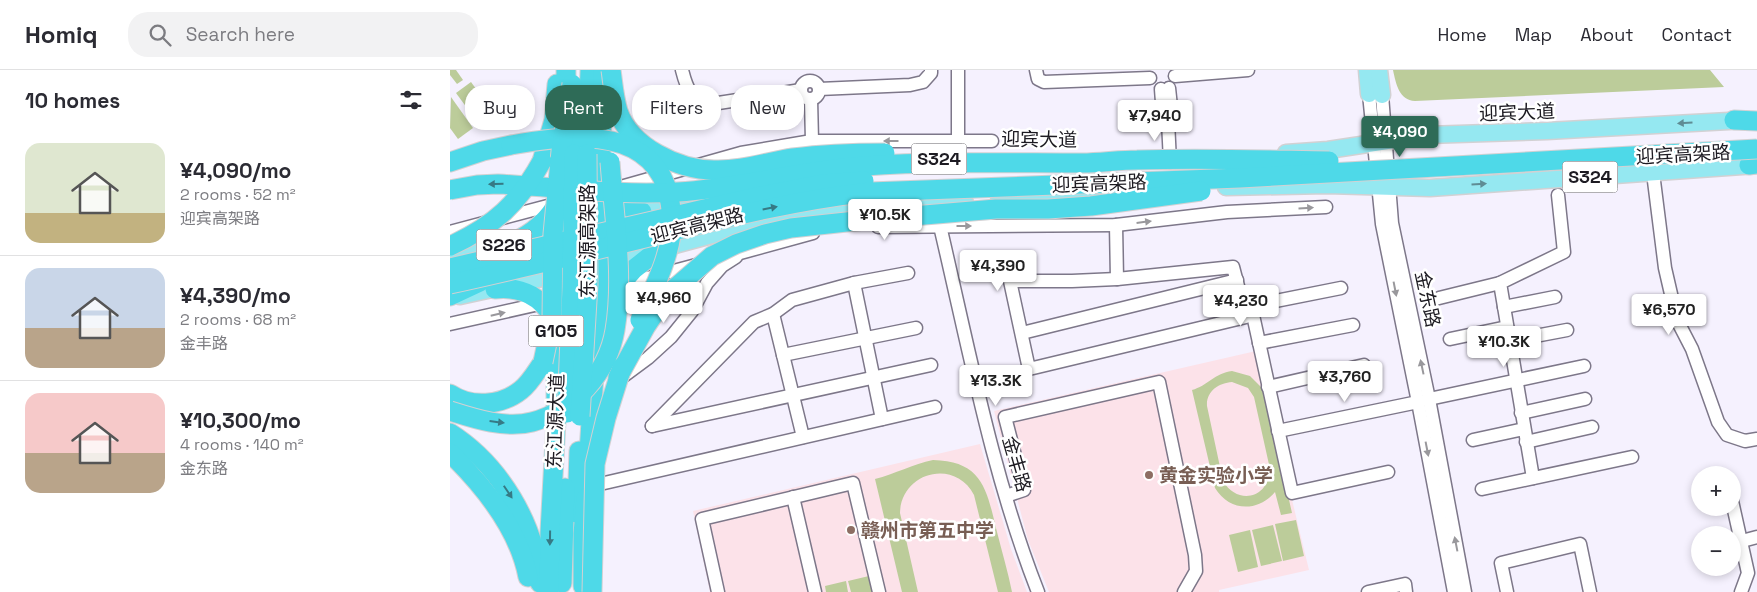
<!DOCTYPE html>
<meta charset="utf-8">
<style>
body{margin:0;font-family:"Space Grotesk","Noto Sans SC",sans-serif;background:#f2f2f3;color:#2b2b33;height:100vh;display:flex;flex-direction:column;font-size:19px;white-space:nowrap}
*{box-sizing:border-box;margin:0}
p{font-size:16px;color:#7c7c81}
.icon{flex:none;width:28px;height:28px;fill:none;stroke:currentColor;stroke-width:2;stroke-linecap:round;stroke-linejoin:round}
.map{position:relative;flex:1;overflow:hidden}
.details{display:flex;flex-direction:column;background:#fff;width:450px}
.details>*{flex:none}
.banner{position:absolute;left:15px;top:15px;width:475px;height:45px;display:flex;gap:10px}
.buttons{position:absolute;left:1241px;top:396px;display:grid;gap:10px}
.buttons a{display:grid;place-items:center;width:50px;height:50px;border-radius:50%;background:#fff;box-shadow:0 2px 8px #0003;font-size:25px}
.price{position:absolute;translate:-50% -42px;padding:0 11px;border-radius:5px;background:#fff;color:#222;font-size:16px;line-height:32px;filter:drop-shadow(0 1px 2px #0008)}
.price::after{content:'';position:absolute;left:50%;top:30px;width:15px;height:11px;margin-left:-8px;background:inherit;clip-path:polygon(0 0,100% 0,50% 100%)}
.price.current{background:#2e6b57;color:#fff}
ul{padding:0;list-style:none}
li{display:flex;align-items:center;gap:15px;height:125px;padding:0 25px}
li+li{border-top:1px solid #e1e1e2}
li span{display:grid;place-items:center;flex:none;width:140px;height:100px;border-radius:15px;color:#555}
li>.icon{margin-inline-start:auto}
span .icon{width:60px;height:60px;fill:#fffc;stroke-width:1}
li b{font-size:21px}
h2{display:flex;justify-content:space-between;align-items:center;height:60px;padding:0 25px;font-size:21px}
.pill{padding:0 18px;border-radius:20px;background:#fff;box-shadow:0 2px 8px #0003;font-size:18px;line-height:45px}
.pill.current{background:#2e6b57;color:#fff}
header{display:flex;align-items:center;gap:30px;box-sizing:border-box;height:70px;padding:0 25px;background:#fff;border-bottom:1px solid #e1e1e2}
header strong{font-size:24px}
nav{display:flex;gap:28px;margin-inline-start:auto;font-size:18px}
.search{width:350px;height:45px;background:#f2f2f3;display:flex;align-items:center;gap:12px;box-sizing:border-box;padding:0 18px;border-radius:20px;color:#7c7c81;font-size:19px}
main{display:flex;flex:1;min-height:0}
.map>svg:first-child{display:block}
.education{fill:#fce2e9}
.green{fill:#bccc9a;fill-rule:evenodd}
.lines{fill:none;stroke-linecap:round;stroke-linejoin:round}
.minor-casing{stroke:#7d7789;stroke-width:15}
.major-casing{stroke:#d2d1d3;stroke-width:19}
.highway-casing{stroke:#d2d1d3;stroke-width:21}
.minor{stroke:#fff;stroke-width:12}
.major{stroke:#95e8f1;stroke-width:16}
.highway{stroke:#4ed9e8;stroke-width:19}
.highway-bridge-casing{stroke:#d2d1d3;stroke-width:21;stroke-linecap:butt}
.highway-bridge{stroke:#4ed9e8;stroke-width:19}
.oneway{fill:#5f8c94}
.oneway2{fill:#99989c}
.oneway3{fill:#367a85}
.education-dot{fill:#8d6e63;stroke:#fff;stroke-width:2}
.labels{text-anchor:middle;stroke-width:5;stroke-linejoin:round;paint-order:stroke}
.shield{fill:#fff;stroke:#615f64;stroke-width:1}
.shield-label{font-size:18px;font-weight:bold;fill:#1d1b22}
.street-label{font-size:19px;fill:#1d1b22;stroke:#fff}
.education-label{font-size:19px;font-weight:bold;fill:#785e54;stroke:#fff;text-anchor:start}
</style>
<header>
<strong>Homiq</strong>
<div class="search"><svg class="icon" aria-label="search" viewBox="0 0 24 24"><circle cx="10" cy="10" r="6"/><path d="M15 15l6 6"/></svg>Search here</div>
<nav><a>Home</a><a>Map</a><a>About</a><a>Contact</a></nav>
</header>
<main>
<section class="details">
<h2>10 homes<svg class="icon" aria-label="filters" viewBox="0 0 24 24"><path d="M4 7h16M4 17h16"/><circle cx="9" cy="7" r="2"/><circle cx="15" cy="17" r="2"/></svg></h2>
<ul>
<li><span style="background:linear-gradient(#dfe7d0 70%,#c2b280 0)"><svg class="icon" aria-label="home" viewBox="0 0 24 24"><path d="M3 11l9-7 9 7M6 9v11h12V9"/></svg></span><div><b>¥4,090/mo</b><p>2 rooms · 52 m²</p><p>迎宾高架路</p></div></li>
<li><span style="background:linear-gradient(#c9d6e8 60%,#b9a48a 0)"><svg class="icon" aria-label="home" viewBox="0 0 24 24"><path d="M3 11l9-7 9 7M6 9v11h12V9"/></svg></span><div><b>¥4,390/mo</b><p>2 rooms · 68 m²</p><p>金丰路</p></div></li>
<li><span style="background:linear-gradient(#f6c9c9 60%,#b9a48a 0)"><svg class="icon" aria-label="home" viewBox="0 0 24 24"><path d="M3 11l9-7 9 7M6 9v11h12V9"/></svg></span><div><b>¥10,300/mo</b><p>4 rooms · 140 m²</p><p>金东路</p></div></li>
</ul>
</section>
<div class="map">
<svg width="1307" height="522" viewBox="0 0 1307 522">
<rect width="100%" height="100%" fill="#f5f1fe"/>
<!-- education -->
<g class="education">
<polygon points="806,281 859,500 769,520 769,522 599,522 578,470 544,341"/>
<polygon points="530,374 561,479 577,522 260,522 243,441"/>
</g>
<!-- green -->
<g class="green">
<polygon points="0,0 6,0 13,10 7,14 0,5"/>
<path d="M943,0H1260L1274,17L965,31C949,30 946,14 943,0Z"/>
<polygon points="21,12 43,42 28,53 6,23"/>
<polygon points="1,27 23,58 8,69 0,58"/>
<path d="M782,301L800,306L814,320L842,443L831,445L825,422C807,443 779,441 765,418L742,320C757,316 765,303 782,301ZM782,312L798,318L804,327L820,399C819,428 788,436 773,411L757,336C756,321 769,313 782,312Z"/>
<path d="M483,390C534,391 537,422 547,462C552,482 558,502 562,522H548L524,425C505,388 451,402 450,443L468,522H452L425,409C445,404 463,394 483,390Z"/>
<polygon points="846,450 854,486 833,491 825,454"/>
<polygon points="823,455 832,491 811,496 802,460"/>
<polygon points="800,460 808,497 788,502 779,465"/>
<polygon points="419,506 423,522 401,522 398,511"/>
<polygon points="396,511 398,522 376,522 375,516"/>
</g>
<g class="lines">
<!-- minor casing -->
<g class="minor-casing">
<g id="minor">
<path d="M232,0C237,20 241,30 262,34L351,20"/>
<polyline points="586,0 588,9 594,12 700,8"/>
<polyline points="725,6 798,0"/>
<circle cx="360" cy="20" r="9"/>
<polyline points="369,19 460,15 473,12 481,3 481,0"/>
<polyline points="711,19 713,46 718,51 720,92"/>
<polyline points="919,24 932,154 968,332 1004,522"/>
<polyline points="932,25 942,153 979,329 1015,522"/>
<polyline points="361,29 362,71"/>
<polyline points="718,51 722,46 719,18"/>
<polyline points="508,71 508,0"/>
<polyline points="1203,103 1215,198 1227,250 1242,279 1268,352 1277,365 1295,371 1307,369"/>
<polyline points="167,118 291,83 362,71 542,71"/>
<polyline points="666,155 667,209"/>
<path d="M490,156C519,279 542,405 588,522"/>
<polyline points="428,157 666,155 777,142 876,137"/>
<polyline points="0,162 109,133"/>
<polyline points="272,188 363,163"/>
<polygon points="783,197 796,247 579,299 560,211 622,211 667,209"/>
<polyline points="404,213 432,349"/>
<polyline points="171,215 250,194"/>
<polyline points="891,218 801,236 842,423 938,402"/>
<polyline points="989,228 1050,213"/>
<polyline points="1054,237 1105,227"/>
<polyline points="323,244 353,367"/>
<polyline points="0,254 129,225"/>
<polyline points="572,263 787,210"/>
<polyline points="1000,269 1057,257"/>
<polyline points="1059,271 1117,260"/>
<polyline points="809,273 903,255"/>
<polyline points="333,285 466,258"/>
<polyline points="171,308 198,288 221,267 242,241 257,213 272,196 286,187"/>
<polyline points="818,317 914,295"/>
<polyline points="979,329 1134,296"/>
<polyline points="1071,343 1135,329"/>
<polyline points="202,356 304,252 323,244 342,230 404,213 458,203"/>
<polyline points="202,356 481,295"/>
<polyline points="828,361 968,332"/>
<polyline points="1023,370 1074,359"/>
<polyline points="1076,372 1142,357"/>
<polyline points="1083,408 1050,213 1114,182 1108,125"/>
<polyline points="137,417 485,337"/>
<polyline points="1032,419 1182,387"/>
<polyline points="556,426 574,420 555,347 709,312 745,485 746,501 734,522"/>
<polyline points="343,427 365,522"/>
<polyline points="1282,431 1298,503 1291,522"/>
<polyline points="1292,471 1307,467"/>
<polyline points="268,522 252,449 403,413 429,522"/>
<polyline points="918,522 955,514 956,522"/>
<polyline points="1057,522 1051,493 1130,474 1140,522"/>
</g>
</g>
<!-- major casing -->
<g class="major-casing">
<g id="major">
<polyline points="917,0 919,24"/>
<polyline points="929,0 932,25"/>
<polyline points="836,83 878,80 977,65 1097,61 1297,50"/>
<polyline points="776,117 877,115 980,118 1307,95"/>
<polyline points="549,131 684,122"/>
<polyline points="153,152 255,125"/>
<polyline points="0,187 115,161"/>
<polyline points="10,226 151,195 258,166 374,139 515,133"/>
</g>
</g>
<!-- highway casing -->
<g class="highway-casing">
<g id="highway">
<polyline points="116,31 116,0"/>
<polyline points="1284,50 1307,51"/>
<polyline points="137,83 140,0"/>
<polyline points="92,91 104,50 107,14"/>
<polyline points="0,92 33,81 61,75"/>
<polyline points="1299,95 1307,94"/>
<path d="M155,116C164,130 177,138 192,142"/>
<path d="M59,174C81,165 98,152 109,130"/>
<path d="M45,219C73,216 94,228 106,253"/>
<polyline points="162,224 184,199 209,179"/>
<polyline points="0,226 30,212"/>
<path d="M0,324C21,338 51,336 71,320C80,313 86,302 93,292"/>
<path d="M0,363C50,395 85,454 90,513"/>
<path d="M0,383C34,416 69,460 78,507"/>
<polyline points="138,398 151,195 150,122 153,0"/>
<polyline points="127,443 129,381"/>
<polyline points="112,513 115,418"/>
<polyline points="133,516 133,464 136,428"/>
<polyline points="99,522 100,462 106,351 106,248"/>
</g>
</g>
<!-- minor -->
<use href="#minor" class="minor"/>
<!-- major -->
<use href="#major" class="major"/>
<!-- highway -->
<use href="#highway" class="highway"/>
<!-- highway-bridge casing -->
<g class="highway-bridge-casing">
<g id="highway-bridge">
<path d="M161,0C163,14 164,28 168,41C180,77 229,100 264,100C291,101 317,92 343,88C374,84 404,83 435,83"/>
<path d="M61,75C112,66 193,54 216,116C221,132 223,148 221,165C217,194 201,223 190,250"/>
<path d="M0,120L27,115L48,114C108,117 168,126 228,122C291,118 352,100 415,96C487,91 560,93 632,93C650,93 669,90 687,90C751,88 815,90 879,91"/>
<path d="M0,176C44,156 69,133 92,91"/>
<polyline points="0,198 306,127 372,114 414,111"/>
<path d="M0,214C69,199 138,182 207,165C278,147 347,130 420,122L790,108L1307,79"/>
<polyline points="93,292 102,249 103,164 111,81 122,14"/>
<polyline points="168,307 196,256 217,225 262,186 286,174 315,164 341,158 415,150 546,139 598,139 641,136 751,121"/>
<path d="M0,341C25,349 56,359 82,352C124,341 158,302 165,260C174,207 164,146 160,92"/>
<polyline points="117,343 122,217 124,84"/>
<polyline points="130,346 138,214 137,84"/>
<polyline points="142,522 145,394 156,348 172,297"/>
</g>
</g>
<!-- highway-bridge -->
<use href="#highway-bridge" class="highway-bridge"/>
</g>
<!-- one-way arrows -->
<defs><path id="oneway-solid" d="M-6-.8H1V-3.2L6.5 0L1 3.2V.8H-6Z" transform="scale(1.25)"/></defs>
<g class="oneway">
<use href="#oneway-solid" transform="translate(1235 53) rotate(177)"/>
<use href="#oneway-solid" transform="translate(1029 114) rotate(-4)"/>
</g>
<g class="oneway2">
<use href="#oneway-solid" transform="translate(441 71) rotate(180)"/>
<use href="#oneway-solid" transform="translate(856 138) rotate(-3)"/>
<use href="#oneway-solid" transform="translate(694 152) rotate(-7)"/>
<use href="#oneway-solid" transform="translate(514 156)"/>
<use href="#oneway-solid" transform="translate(945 219) rotate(79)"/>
<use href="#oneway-solid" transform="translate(48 244) rotate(-13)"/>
<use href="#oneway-solid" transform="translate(972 297) rotate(-102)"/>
<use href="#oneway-solid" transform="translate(977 379) rotate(79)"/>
<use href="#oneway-solid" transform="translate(1006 474) rotate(-101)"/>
</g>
<g class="oneway3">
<use href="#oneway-solid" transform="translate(46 114) rotate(179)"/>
<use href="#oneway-solid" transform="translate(320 138) rotate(-11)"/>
<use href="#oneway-solid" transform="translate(47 352) rotate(7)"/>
<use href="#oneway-solid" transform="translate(58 422) rotate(56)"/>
<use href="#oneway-solid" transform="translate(100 468) rotate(91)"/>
</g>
<!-- markers -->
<g class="education-dot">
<circle cx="699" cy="405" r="5"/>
<circle cx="401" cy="460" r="5"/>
</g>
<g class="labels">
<!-- shield labels -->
<g class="shield">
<rect x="461.5" y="73.5" width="55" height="31" rx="4"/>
<rect x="1112.5" y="91.5" width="55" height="31" rx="4"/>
<rect x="26.5" y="159.5" width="55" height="31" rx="4"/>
<rect x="78.5" y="245.5" width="55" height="31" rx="4"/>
</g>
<g class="shield-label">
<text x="489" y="95">S324</text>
<text x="1140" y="113">S324</text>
<text x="54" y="181">S226</text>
<text x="106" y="267">G105</text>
</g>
<!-- street labels -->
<g class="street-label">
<text transform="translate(1067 42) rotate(-2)" y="7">迎宾大道</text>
<text transform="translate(589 69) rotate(1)" y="7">迎宾大道</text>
<text transform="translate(1233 84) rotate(-3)" y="7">迎宾高架路</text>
<text transform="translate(649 113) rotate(-2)" y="7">迎宾高架路</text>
<text transform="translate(247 155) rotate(-14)" y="7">迎宾高架路</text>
<text transform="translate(137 171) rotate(-90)" y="7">东江源高架路</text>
<text transform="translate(978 229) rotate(78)" y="7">金东路</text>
<text transform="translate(105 351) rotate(-88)" y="7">东江源大道</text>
<text transform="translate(567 394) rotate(74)" y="7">金丰路</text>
</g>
<!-- education labels -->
<g class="education-label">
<text x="709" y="412">黄金实验小学</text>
<text x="411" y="467">赣州市第五中学</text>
</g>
</g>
</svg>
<div class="buttons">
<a>+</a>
<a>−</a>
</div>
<b class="price" style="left:705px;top:72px">¥7,940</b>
<b class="price current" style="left:950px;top:88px">¥4,090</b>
<b class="price" style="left:435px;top:171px">¥10.5K</b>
<b class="price" style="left:548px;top:222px">¥4,390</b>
<b class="price" style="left:214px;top:254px">¥4,960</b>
<b class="price" style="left:791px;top:257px">¥4,230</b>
<b class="price" style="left:1219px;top:266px">¥6,570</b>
<b class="price" style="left:1054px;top:298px">¥10.3K</b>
<b class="price" style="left:895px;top:333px">¥3,760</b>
<b class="price" style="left:546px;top:337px">¥13.3K</b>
<div class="banner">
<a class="pill">Buy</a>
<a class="pill current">Rent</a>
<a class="pill">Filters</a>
<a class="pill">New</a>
</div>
</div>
</main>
